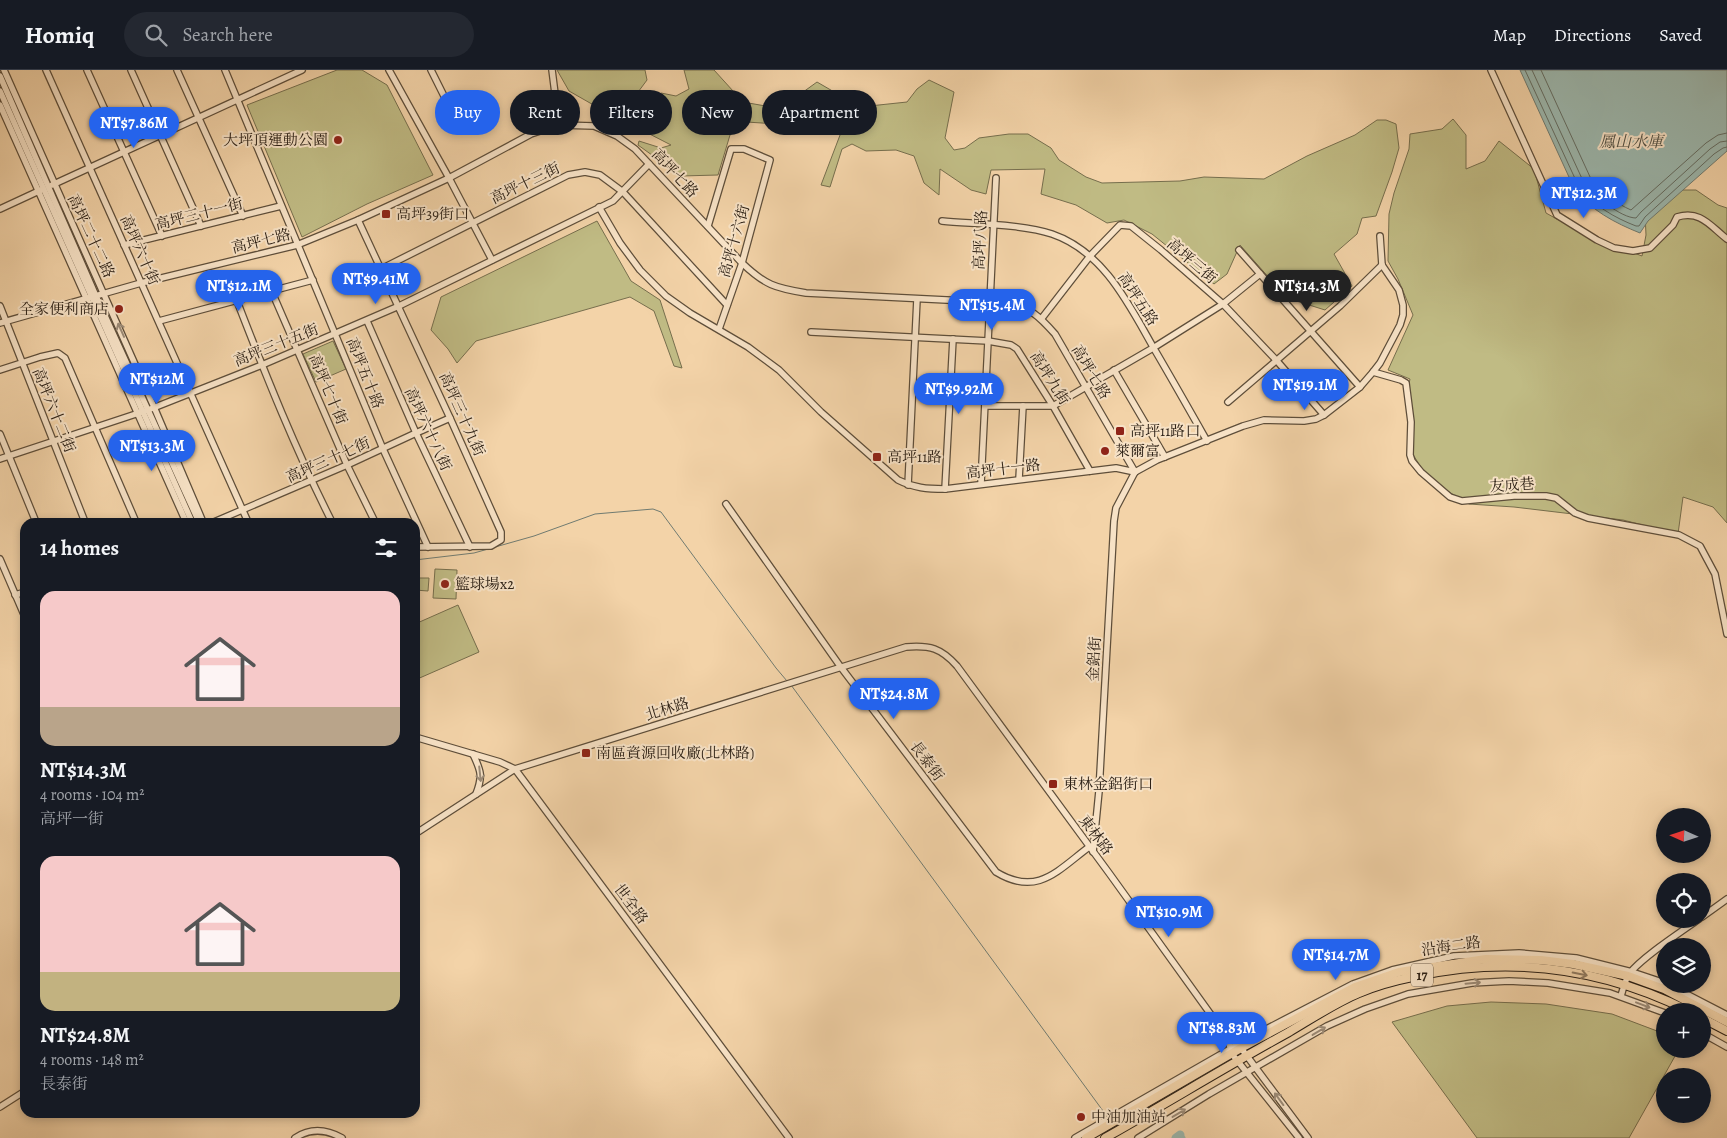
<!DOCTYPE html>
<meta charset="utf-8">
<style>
body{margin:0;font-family:Alegreya,"Noto Serif TC",serif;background:#242831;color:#f1f3f6;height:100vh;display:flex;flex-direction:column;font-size:19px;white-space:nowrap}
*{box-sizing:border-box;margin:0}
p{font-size:16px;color:#9ea1a6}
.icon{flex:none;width:28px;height:28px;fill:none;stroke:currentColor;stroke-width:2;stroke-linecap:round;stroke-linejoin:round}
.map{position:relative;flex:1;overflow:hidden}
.drawer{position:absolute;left:20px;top:448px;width:400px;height:600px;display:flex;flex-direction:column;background:#171b24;border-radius:15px;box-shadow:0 2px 8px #0003}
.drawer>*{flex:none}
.guide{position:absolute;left:435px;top:20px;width:475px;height:45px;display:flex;gap:10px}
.needle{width:32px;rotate:273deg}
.tools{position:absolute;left:1656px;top:738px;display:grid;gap:10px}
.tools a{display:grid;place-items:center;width:55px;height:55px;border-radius:50%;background:#171b24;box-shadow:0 2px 8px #0003;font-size:25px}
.price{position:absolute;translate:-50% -42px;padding:0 11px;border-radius:18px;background:#2563eb;color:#fff;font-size:16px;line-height:32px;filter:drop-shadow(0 1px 2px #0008)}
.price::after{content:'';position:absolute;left:50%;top:30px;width:15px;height:11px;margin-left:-8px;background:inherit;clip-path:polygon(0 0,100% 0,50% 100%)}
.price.active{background:#222;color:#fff}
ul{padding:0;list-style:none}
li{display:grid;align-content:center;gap:10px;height:265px;padding:0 20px}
li span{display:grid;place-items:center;height:155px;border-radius:15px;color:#555}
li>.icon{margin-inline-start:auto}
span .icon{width:90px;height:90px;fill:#fffc;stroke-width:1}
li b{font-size:21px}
h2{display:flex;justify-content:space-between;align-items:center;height:60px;padding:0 20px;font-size:21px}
.tag{padding:0 18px;border-radius:22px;background:#171b24;box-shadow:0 2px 8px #0003;font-size:18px;line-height:45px}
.tag.active{background:#2563eb;color:#fff}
header{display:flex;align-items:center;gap:30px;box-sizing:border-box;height:70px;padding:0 25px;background:#171b24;border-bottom:1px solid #363941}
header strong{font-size:24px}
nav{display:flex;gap:28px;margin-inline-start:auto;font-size:18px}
.search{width:350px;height:45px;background:#242831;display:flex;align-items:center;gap:12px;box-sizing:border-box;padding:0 18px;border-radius:28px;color:#9ea1a6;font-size:19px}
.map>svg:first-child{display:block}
.green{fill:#c0bb84;stroke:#766e4d}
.water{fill:#9cb7ad;stroke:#707b71}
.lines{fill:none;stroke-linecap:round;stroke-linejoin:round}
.shore{stroke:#646c62;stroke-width:1}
.stream{stroke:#707b71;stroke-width:1}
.canal{stroke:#9cb7ad;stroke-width:5}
.river{stroke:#9cb7ad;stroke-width:9}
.minor-casing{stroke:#5e4e3a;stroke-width:8}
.major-casing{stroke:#2d2116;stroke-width:10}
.minor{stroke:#f7e2c6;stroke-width:5.5}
.major{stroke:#f3d3a8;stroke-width:8}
.oneway{stroke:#9c8b77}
.oneway2{stroke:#907a5f}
.poi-dot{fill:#8f2418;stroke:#f7e2c6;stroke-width:2}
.labels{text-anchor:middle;stroke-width:4;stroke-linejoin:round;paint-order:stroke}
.shield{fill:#f7e2c6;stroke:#6a5b4b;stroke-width:1}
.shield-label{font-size:14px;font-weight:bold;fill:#2d2116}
.poi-label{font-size:15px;fill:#2d2116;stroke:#f7e2c6;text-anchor:start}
.street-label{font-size:15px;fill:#2d2116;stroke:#f7e2c6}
.water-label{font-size:16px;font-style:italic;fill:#4e4e43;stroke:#f7e2c6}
</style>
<header>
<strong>Homiq</strong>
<div class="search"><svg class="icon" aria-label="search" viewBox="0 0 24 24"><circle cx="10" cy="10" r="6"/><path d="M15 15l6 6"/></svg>Search here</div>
<nav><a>Map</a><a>Directions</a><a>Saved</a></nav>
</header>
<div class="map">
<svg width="1727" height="1068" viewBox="0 0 1727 1068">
<rect width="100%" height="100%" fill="#f3d3a8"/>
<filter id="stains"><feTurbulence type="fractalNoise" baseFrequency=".004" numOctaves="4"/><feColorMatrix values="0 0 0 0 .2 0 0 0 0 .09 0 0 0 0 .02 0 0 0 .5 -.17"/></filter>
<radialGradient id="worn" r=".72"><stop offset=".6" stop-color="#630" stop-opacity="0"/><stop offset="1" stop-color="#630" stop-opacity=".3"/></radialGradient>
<!-- green -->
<g class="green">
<polygon points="337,0 362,0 387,15 433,105 367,134 302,167 247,35"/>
<polygon points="557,0 645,0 647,10 618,49 569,21"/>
<polygon points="684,0 714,0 743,32 771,37 799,25 817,12 860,37 907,32 917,19 929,10 954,22 945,68 954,80 965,78 979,68 1009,64 1028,64 1051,78 1059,90 1086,107 1102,113 1180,111 1204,107 1264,109 1307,86 1355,65 1377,50 1386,50 1396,54 1399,78 1392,102 1376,146 1362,148 1357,164 1334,184 1352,216 1325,240 1287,228 1240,175 1227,204 1214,214 1152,164 1124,150 1107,153 1076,135 1041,124 1045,99 991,100 986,124 971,120 940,99 939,125 924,113 914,86 896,80 866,81 852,74 842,79 830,117 821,115 845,52 811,35 794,55 746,52 730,65 718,105 681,106 638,75 639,71 661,78 671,75 634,56 636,49 661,23 676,26 689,19"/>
<polygon points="1453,49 1466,65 1466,99 1485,91 1499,71 1534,99 1546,143 1582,163 1642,186 1646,165 1645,143 1650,120 1696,120 1718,135 1727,138 1727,453 1713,437 1683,427 1678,464 1623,450 1514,437 1469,434 1429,410 1412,383 1407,323 1410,309 1388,300 1413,245 1398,209 1388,191 1389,144 1394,123 1409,79 1410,64 1442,59"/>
<polygon points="597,151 631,211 660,230 682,298 674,296 654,241 630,227 476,271 457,293 448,279 431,260 441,227"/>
<polygon points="333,271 346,299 316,312 303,284"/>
<polygon points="435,499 457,500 456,529 433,528"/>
<polygon points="415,508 429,508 428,521 415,520"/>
<polygon points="458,535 479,582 415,610 415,554"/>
<polygon points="1491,932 1546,934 1612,944 1665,964 1665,979 1679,979 1629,1068 1477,1068 1392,952 1447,936"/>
</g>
<!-- water -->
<path class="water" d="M1520,0H1727V81L1648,151L1640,163C1615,153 1590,140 1574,118Z"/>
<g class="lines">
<!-- shore -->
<g class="shore">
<path d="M1525,0L1578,115C1592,135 1615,148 1636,156H1639L1645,147L1714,84L1723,78L1727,77"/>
<path d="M1532,0L1584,113C1593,125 1621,148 1636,148L1641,142L1710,79L1720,72L1727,71"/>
<path d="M1541,0L1591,109C1599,121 1617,134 1631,140L1706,73L1718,65L1727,63"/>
</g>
<!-- stream -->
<g class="stream">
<polyline points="415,490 474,483 534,466 595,444 653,439 661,442 776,598 787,611"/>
<polyline points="791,615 1106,1045"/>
</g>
<!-- canal -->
<polyline class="canal" points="1180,1065 1183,1068"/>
<!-- river -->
<polyline class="river" points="1176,1068 1180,1065"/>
<!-- minor casing -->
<g class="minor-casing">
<g id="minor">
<polyline points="4,0 154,337 203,452"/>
<polyline points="46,0 248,452"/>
<polyline points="87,0 162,166"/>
<polyline points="131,0 201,156"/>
<polyline points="177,0 243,146"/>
<polyline points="225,0 383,379 428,477"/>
<polyline points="389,0 449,108 492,190"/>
<polyline points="431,0 455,48"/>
<polyline points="552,0 559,55"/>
<path d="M1491,0L1557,145L1597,170L1614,178L1633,181L1650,178L1673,155L1677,147C1701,140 1710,156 1727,169"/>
<polyline points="0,6 96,226 199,452"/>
<polyline points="0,21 192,452"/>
<polyline points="0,35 186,452"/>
<polyline points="52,115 302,0"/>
<path d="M599,137L620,173L640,200L666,226L690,243L748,277L779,300L821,342L898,410C914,418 927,419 945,419L1116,398L1135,402L1157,390L1243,356L1264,350L1304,351L1316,349L1324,345L1360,317L1373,302L1380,293L1400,255L1403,245V235L1399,220L1382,195"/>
<polyline points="0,139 41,120"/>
<polyline points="358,150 450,348 501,462 501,470 491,476 415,477"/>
<path d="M942,151C974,154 1022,154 1052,164C1105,182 1130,237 1156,282C1173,311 1190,341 1207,371"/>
<polyline points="708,156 731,79 744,79 770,90 742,193 719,259"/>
<polyline points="1380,166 1382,195"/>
<polyline points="124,175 281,136"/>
<polyline points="1239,180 1360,317"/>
<polyline points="381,199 568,105 585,102 600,105 623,122 727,235"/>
<polyline points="272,222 347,395 375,452"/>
<path d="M237,231C266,306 296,381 332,452"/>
<polyline points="0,236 85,452"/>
<polyline points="1042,248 1090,186 1120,155 1131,156 1161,180 1223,234 1277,291 1324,345"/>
<polyline points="159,251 313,210"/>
<polyline points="367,251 416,363 470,477"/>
<path d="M0,253L141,213L297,175L358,150L449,108L531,64L559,55L594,56L617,66L635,79L742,193C765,215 775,218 806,223L1007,233C1031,238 1039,246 1055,264L1135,402"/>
<polyline points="811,262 988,271 1011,275 1017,279 1053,336 1090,401"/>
<polyline points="0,300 40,287 58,283 65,288 136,452"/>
<polyline points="1114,300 1165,387"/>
<polyline points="1373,302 1401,310 1406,313 1411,352 1410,385 1412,391 1421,402 1450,427 1462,431 1514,426 1546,426 1556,428 1575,443 1588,448 1679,465 1700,476 1715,504 1727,564"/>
<polyline points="1228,332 1340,236 1382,195"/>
<polyline points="985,336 1053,336 1153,278 1223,234 1260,204"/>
<polyline points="0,364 36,452"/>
<polyline points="0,389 148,340 262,295 399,236 613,131 649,94"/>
<polyline points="1019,409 1023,336"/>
<polyline points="981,414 996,108"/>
<polyline points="908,415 917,229"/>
<polyline points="945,419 953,269"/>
<path d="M726,434L840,596L996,802C1037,827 1057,801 1089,777"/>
<polyline points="214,452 347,395 416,363 450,348"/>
<polyline points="0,489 25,547"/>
<polyline points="15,525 25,522"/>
<polyline points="415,667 500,692 515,699 789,1068"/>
<path d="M473,684C481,701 483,706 476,724"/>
<path d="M415,764L515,699L906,577C930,575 941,578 957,596L1109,803L1227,967L1241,978L1308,1068"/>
<polyline points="1093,782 1099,721 1114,451 1116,438 1135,402"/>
<polyline points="1702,847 1727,829"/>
<polyline points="1667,914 1727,945"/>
<path d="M1621,926C1623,919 1625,911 1629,904C1642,887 1681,862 1699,849"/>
<polyline points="1702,963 1727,977"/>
<polyline points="1227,967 1232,984 1299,1068"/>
<polyline points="0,1037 25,1021"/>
<path d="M295,1068C310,1058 326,1059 342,1068"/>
<polyline points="1075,1068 1253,966 1353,914 1392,900 1454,886 1519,883 1576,888 1632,902 1665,913"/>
<polyline points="1138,1068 1209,1024 1327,956 1365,939 1408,924 1472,913 1509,911 1548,913 1610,923 1665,943"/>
</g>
</g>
<!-- major casing -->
<g class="major-casing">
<g id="major">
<polyline points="1702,948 1727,961"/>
<polyline points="1086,1068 1241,978 1355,917 1399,902 1486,889 1541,890 1573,894 1628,906 1664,919 1727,952"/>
<path d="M1105,1068C1167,1033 1227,996 1289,962C1311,949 1335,933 1359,923C1377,915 1397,910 1417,906C1511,886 1603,898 1689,941"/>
</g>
</g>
<!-- minor -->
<use href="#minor" class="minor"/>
<!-- major -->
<use href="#major" class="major"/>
</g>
<!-- one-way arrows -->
<defs><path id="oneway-shaft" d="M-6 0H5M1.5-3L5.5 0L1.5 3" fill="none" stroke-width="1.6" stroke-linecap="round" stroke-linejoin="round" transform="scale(1.25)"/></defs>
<g class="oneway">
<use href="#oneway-shaft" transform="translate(121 260) rotate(-114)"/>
<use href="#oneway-shaft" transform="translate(480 704) rotate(84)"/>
<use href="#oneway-shaft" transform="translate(1473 913) rotate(-5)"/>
<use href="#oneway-shaft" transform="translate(1643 935) rotate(21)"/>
<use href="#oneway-shaft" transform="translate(1319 961) rotate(-31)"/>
<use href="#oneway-shaft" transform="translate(1279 1029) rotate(-126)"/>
<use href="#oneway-shaft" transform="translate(1179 1043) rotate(-31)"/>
</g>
<use class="oneway2" href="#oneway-shaft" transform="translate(1580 904) rotate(11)"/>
<!-- markers -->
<g class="poi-dot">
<circle cx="338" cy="70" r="5"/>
<rect x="381" y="139" width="10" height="10" rx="2.5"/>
<circle cx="119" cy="239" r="5"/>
<rect x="1115" y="356" width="10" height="10" rx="2.5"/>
<circle cx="1105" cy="381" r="5"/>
<rect x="872" y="382" width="10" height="10" rx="2.5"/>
<circle cx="445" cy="514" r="5"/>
<rect x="581" y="678" width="10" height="10" rx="2.5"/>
<rect x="1048" y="709" width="10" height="10" rx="2.5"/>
<circle cx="1081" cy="1047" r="5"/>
</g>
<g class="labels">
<!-- shield labels -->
<rect class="shield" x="1411" y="893.5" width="22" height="23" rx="4"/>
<g class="shield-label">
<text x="1422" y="910">17</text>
</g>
<!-- poi labels -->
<g class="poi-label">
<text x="328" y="75" text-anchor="end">大坪頂運動公園</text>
<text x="396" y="149">高坪39街口</text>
<text x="109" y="244" text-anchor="end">全家便利商店</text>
<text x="1130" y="366">高坪11路口</text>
<text x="1115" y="386">萊爾富</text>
<text x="887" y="392">高坪11路</text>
<text x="455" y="519">籃球場x2</text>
<text x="596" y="688">南區資源回收廠(北林路)</text>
<text x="1063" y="719">東林金鋁街口</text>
<text x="1091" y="1052">中油加油站</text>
</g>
<!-- street labels -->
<g class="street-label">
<text transform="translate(675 103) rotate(47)" y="5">高坪七路</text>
<text transform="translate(525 113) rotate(-26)" y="5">高坪十三街</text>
<text transform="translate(199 144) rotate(-14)" y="5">高坪三十一街</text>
<text transform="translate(91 166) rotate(65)" y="5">高坪二十二路</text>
<text transform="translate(980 170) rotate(-87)" y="5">高坪八路</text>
<text transform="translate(261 171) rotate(-14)" y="5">高坪七路</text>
<text transform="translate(734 171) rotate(-74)" y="5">高坪十六街</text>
<text transform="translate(140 180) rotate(66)" y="5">高坪六十街</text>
<text transform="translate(1192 191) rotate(41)" y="5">高坪三街</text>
<text transform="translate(1138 229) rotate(57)" y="5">高坪五路</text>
<text transform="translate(276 275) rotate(-22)" y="5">高坪三十五街</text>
<text transform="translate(1091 302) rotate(59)" y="5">高坪七路</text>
<text transform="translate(365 303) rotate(68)" y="5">高坪五十路</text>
<text transform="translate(1050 308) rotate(58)" y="5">高坪九街</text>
<text transform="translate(328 319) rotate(67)" y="5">高坪七十街</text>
<text transform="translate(54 340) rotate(68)" y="5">高坪六十二街</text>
<text transform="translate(462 344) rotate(66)" y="5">高坪三十九街</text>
<text transform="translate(428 359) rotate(65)" y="5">高坪六十八街</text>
<text transform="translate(328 390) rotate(-24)" y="5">高坪三十七街</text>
<text transform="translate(1003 399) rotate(-7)" y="5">高坪十一路</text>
<text transform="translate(1512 415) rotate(-4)" y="5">友成巷</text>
<text transform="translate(1094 589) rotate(-87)" y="5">金鋁街</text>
<text transform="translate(667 639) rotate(-17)" y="5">北林路</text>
<text transform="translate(927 691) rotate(53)" y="5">長泰街</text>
<text transform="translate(1096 765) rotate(53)" y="5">東林路</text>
<text transform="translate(631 834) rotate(53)" y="5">世全路</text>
<text transform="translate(1451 876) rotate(-8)" y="5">沿海二路</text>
</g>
<!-- water labels -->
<g class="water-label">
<text x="1631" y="77">鳳山水庫</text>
</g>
</g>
<rect width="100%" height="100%" filter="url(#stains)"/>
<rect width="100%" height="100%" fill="url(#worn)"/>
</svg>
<div class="tools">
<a><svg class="needle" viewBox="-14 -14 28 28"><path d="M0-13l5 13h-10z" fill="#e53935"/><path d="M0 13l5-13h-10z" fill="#9ea1a6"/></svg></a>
<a><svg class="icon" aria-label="locate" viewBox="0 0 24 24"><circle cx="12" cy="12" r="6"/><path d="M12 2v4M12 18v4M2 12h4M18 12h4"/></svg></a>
<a><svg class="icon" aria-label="layers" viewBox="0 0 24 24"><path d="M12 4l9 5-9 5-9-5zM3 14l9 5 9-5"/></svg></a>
<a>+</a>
<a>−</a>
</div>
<b class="price" style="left:134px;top:79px">NT$7.86M</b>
<b class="price" style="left:1584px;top:149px">NT$12.3M</b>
<b class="price" style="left:376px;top:235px">NT$9.41M</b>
<b class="price" style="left:239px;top:242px">NT$12.1M</b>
<b class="price active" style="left:1307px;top:242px">NT$14.3M</b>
<b class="price" style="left:992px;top:261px">NT$15.4M</b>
<b class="price" style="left:157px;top:335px">NT$12M</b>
<b class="price" style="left:1305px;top:341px">NT$19.1M</b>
<b class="price" style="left:959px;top:345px">NT$9.92M</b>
<b class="price" style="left:152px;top:402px">NT$13.3M</b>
<b class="price" style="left:894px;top:650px">NT$24.8M</b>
<b class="price" style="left:1169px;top:868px">NT$10.9M</b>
<b class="price" style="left:1336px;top:911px">NT$14.7M</b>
<b class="price" style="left:1222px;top:984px">NT$8.83M</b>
<div class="guide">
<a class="tag active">Buy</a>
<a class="tag">Rent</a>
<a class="tag">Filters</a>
<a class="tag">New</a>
<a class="tag">Apartment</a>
</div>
<section class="drawer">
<h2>14 homes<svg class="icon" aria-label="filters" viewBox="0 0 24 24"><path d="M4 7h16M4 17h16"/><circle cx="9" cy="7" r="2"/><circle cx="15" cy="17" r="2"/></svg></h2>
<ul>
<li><span style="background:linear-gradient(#f6c9c9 75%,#b9a48a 0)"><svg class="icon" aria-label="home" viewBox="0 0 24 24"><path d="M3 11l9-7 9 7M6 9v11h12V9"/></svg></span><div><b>NT$14.3M</b><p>4 rooms · 104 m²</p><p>高坪一街</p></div></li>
<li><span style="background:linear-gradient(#f6c9c9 75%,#c2b280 0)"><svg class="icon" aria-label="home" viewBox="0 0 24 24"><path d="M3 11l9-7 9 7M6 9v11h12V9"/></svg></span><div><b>NT$24.8M</b><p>4 rooms · 148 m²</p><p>長泰街</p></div></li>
</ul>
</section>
</div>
